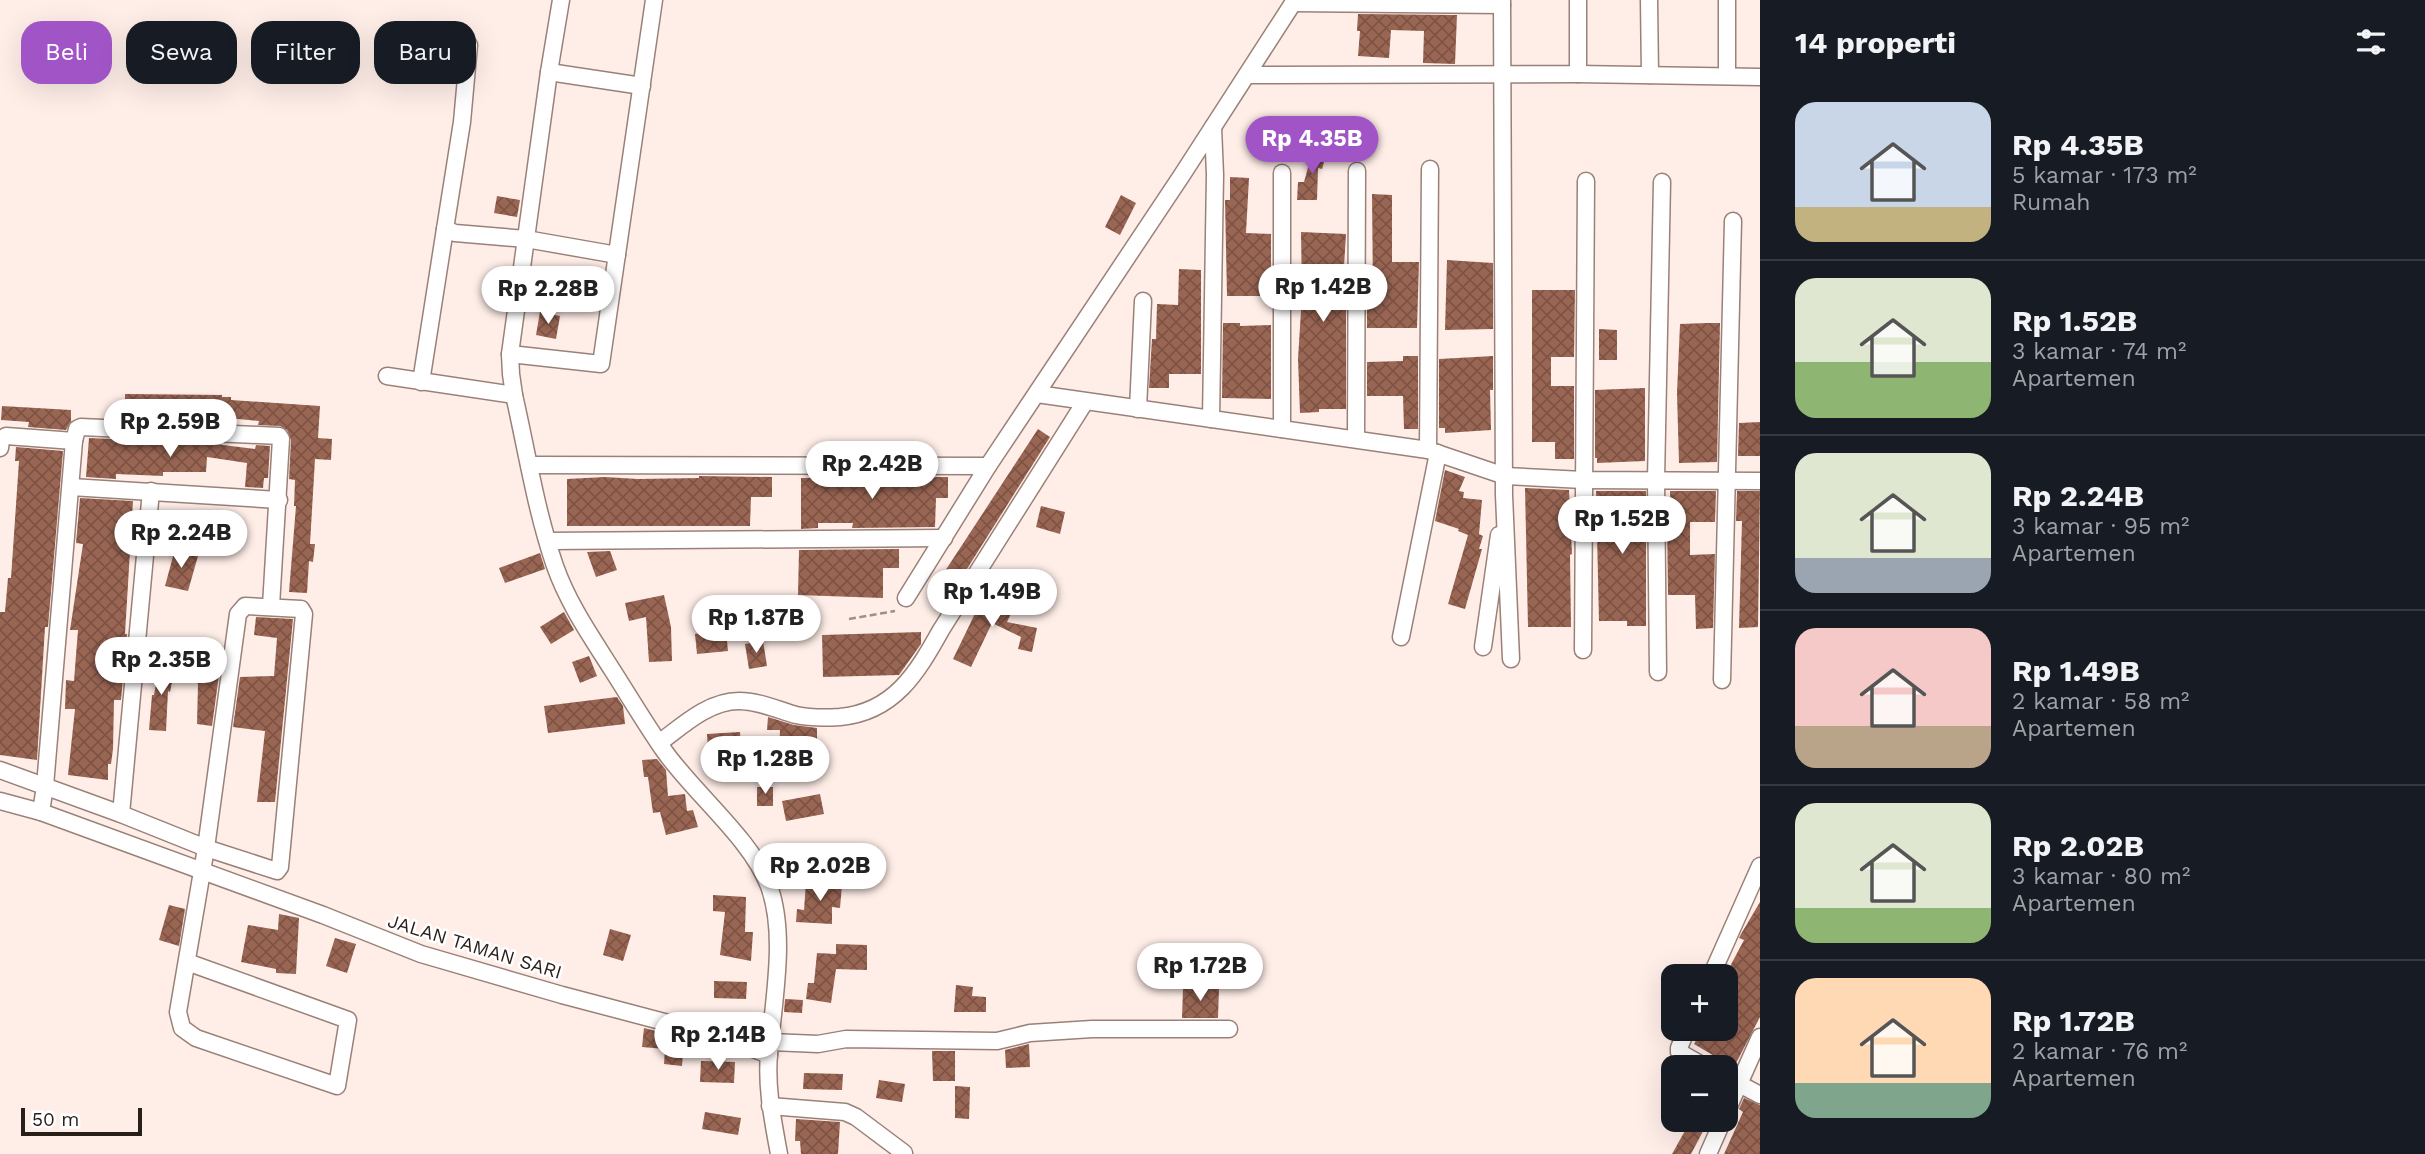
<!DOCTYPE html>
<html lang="id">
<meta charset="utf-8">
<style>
body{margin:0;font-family:"Work Sans",sans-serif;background:#242831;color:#f1f3f6;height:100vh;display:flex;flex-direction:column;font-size:26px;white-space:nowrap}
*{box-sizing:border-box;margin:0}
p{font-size:23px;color:#9ea1a6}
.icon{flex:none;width:38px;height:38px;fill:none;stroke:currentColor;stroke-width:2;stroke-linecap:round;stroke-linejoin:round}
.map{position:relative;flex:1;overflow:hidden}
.drawer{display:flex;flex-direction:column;background:#171b24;width:665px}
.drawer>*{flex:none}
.banner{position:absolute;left:21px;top:21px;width:665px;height:63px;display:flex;gap:14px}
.tools{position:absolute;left:1661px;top:964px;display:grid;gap:14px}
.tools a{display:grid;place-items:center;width:77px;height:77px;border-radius:14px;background:#171b24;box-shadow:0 7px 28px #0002;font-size:35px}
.scale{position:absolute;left:21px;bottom:18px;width:121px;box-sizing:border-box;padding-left:7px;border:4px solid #281e1a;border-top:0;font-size:19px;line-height:24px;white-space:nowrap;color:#281e1a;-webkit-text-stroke:5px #fff;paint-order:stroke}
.price{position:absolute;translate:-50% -60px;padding:0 16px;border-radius:24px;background:#fff;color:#222;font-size:23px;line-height:46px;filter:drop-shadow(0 2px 4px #0008)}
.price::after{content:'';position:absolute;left:50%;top:42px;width:21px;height:16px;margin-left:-10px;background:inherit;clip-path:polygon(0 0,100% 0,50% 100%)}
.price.active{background:#a154c6;color:#fff}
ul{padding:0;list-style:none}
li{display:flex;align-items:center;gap:21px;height:175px;padding:0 35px}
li+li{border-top:2px solid #363941}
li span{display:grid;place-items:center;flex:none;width:196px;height:140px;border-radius:21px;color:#555}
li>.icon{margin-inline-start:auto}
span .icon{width:84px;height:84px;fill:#fffc;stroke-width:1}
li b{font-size:30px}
h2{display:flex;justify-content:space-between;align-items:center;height:84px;padding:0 35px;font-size:30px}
.tag{padding:0 24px;border-radius:21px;background:#171b24;box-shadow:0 7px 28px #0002;font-size:24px;line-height:63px}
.tag.active{background:#a154c6;color:#fff}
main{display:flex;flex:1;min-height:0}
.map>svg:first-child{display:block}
.building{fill:url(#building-cross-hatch)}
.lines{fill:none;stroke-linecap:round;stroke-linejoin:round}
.minor-casing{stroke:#9a8178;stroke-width:19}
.path{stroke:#9d8f8a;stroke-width:2.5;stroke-dasharray:7 3.5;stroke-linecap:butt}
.minor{stroke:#fff;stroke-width:16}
.labels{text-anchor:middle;stroke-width:5;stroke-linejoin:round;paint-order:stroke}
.street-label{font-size:19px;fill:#281e1a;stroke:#fff}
</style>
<main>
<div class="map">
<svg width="1760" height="1154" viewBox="0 0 1760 1154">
<defs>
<pattern id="building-cross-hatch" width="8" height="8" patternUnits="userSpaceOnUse" patternTransform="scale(1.75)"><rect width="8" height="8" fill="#9a6654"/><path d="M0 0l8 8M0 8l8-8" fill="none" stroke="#7e5345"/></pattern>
</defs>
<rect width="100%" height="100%" fill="#ffeee8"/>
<!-- building -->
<g class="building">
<polygon points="1358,14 1457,15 1455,64 1423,63 1424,31 1391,30 1389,58 1358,56 1360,31 1357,31"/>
<polygon points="1314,146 1327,152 1322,169 1318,168 1317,200 1297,200 1298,182 1304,182"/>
<polygon points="1230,177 1249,178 1246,233 1271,234 1271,296 1227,296 1225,200 1230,200"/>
<polygon points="1372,194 1392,195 1392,262 1419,262 1417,328 1367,328 1367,300 1371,300 1373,295"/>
<polygon points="1121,195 1136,203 1120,235 1105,227"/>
<polygon points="497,196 520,200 517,217 494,213"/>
<polygon points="1301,232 1346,234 1342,299 1346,299 1346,409 1319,409 1319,412 1300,413 1298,359 1302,295"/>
<polygon points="1447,260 1493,263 1493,329 1445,330"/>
<polygon points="1179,269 1201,270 1201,374 1169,374 1169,388 1149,388 1152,339 1156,339 1157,304 1178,305"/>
<polygon points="1532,290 1575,290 1574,357 1551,357 1551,386 1574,386 1574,459 1555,459 1555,442 1532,442"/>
<polygon points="540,312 560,316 556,339 536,335"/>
<polygon points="1223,323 1240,323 1240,326 1271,325 1271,399 1222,398"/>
<polygon points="1707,323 1720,323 1717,462 1679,463 1677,393 1680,324"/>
<polygon points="1599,329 1617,330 1617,360 1599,360"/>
<polygon points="1403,356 1418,356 1418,429 1404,429 1403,396 1367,396 1367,362 1403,361"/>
<polygon points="1493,356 1493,390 1490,390 1491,430 1445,433 1445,428 1439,428 1439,359"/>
<polygon points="1645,388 1645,461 1597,463 1597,458 1595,458 1595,390"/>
<polygon points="125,394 222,395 222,397 231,397 231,400 320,406 318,438 332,439 331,460 315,459 310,544 315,544 313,562 309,561 307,593 289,592 296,506 294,506 295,480 289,479 291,440 287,430 280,426 258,425 259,421 228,418 229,409 183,410 125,407"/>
<polygon points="2,406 71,410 71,421 66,430 28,427 29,422 1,420"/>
<polygon points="1760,422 1760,456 1738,456 1739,423"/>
<polygon points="1038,429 1050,437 943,607 928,597"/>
<polygon points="89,438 207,443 255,449 256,445 270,446 268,478 264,478 263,488 245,487 247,463 207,457 206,472 163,472 163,476 116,474 116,479 86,477"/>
<polygon points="16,447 63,451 48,627 45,627 37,760 0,755 0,612 5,612 8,578 11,578 19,461 15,461"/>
<polygon points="1445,470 1465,477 1459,491 1464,492 1463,498 1482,500 1479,534 1483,536 1479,549 1482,549 1465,609 1448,604 1468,535 1458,531 1459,529 1435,521"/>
<polygon points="699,476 772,477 772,497 751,497 750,526 567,526 567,479 605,477 638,479 699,478"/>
<polygon points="948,477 948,498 936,498 935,527 852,528 853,523 818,523 818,528 801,529 801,478"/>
<polygon points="1525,488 1569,490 1572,554 1570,555 1571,627 1528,627"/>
<polygon points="1596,491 1646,491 1646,626 1627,626 1627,621 1599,621"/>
<polygon points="1670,491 1716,491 1715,522 1690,522 1690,555 1715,554 1713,628 1696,629 1695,595 1668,595 1667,518 1671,518"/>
<polygon points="1737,491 1760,491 1758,627 1739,628 1742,521 1736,521"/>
<polygon points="80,498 133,501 125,634 127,634 121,700 114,700 113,749 111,764 108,764 108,780 68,775 75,709 65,709 66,680 74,681 76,655 78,630 70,630 83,544 76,543"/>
<polygon points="1041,506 1065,512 1060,534 1036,527"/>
<polygon points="175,549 198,556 188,591 165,586"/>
<polygon points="899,549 899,568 883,568 883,598 798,595 799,550"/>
<polygon points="610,551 617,570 596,577 587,552"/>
<polygon points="540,553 545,569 505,583 499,568"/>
<polygon points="985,593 1014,607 1007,622 1037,628 1032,652 1018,649 1021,637 992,623 971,667 953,659"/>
<polygon points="664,595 671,627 672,661 649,662 646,617 629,621 625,603"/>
<polygon points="564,612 574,630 551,644 540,627"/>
<polygon points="256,617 293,619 275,802 257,802 265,731 233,727 240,677 274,676 277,638 254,635"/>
<polygon points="726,631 728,651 697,654 695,634"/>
<polygon points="921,632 921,644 899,675 823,677 822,635"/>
<polygon points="763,641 767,666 749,669 745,644"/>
<polygon points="199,644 223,646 212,726 197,724"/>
<polygon points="161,656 169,657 168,676 173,677 170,692 168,691 166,731 149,730 152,695 154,695"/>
<polygon points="589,656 597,676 580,683 572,662"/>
<polygon points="617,697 623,706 625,724 548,733 544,706"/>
<polygon points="768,717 794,725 817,728 817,754 779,753 780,730 767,730"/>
<polygon points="740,732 741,748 708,750 707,734"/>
<polygon points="735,757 760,757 760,779 736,780"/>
<polygon points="657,759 666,770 668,796 685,794 687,811 693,810 698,827 666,835 660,812 653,813 648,777 644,777 642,760"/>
<rect x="757" y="787" width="16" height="19"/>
<polygon points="820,794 824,814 786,821 782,801"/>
<polygon points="829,844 850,846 849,862 828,860"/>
<polygon points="806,882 842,885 840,908 832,907 832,924 796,922 797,909 804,910"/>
<polygon points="713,895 746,897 745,932 753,932 751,961 720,955 725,912 713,911"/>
<polygon points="1760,902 1760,1017 1733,1069 1726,1067 1715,1060 1716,1057 1694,1044 1702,1029 1726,1029 1726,974 1744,940 1739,938 1741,934"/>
<polygon points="169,905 185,909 179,946 159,940"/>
<polygon points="279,914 299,918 296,974 276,973 276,969 241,962 248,925 278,930"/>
<polygon points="610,929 631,935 623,961 603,955"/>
<polygon points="335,938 356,944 347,973 326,966"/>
<polygon points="836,944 867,945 867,970 836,969 831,1003 806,999 808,983 814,983 817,953 836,954"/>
<polygon points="714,981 747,982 746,999 714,998"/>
<polygon points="956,985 973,987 972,996 986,997 986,1012 954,1012"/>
<polygon points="1183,988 1219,989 1218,1018 1182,1018"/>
<polygon points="785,999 803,1000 802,1013 784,1012"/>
<polygon points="644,1028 684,1038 682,1066 664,1064 665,1049 642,1047"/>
<polygon points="1029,1044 1030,1067 1006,1068 1005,1050"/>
<polygon points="932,1051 955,1051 955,1081 933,1081"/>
<polygon points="701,1061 735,1062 734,1083 700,1082"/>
<polygon points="804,1073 843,1074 842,1090 803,1089"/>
<polygon points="879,1080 905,1084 902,1102 876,1098"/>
<polygon points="955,1086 970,1087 969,1119 955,1118"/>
<polygon points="1744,1098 1760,1105 1760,1154 1724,1154 1743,1112 1739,1109"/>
<polygon points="705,1112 741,1118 738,1135 702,1129"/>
<polygon points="796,1119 840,1122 838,1154 801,1154 800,1141 795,1141"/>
<polygon points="1691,1120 1709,1120 1691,1154 1672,1154"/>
</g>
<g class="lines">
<!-- minor casing -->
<g class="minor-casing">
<g id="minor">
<path d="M561,0L549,72L510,354L511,374L514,395C527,452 536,511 555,566C568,603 590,635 611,668C629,696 646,725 665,752C695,794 752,840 769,886C787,935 773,1002 769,1054C766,1088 773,1121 779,1154"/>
<polyline points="1502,0 1504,495 1511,659"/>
<polyline points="1649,0 1650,75"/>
<polyline points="1727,0 1727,76"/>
<polyline points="1293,3 1502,5"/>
<polyline points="469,45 462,122 445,229 455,233 526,239 617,255"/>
<polyline points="549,72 642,86"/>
<polyline points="1578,74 1760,77"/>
<polyline points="1247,75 1578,74 1578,0"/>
<polyline points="1282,173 1282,429"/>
<polyline points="510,354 601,364 654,0"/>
<polyline points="387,376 514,395"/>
<polyline points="421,382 445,229"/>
<polyline points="1037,394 1428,450 1505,476 1583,480 1760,481"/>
<polyline points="1138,409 1143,301"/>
<polyline points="1211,419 1215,175 1213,127"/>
<polyline points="1356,439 1357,171"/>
<polyline points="0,448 1,440 6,436 74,441"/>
<polyline points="1428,450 1430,169"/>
<polyline points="529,465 988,466"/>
<polyline points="71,487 279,500"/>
<polyline points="548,541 944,538"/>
<polyline points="906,598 988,466 1182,175 1295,0"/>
<polyline points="1401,637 1438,453"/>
<polyline points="1483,647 1499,535"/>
<polyline points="1583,650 1586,181"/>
<polyline points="1658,672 1656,480 1662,182"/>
<polyline points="1722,680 1733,221"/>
<path d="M659,743C682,726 708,701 739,701C759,701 778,710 796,715C810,718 825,718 840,717C894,712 917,673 941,630L1085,402"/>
<polyline points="0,770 121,814 206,848 277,871 280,867 304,614 301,609 245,606 238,614 206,848 178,1012 182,1028 196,1038 337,1086 348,1020 187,962"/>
<polyline points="0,801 41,812 323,915 421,954 562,995 725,1038 769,1055"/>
<polyline points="41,812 45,786 74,441 77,429 81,427 279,436 281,439 271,606"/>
<polyline points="121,814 151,491"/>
<polyline points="1711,976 1760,866"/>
<polyline points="1687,1029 1679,1048 1679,1052 1707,1068"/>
<polyline points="771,1042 818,1044 846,1039 997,1041 1030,1033 1092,1029 1229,1029"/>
<polyline points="1726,1077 1760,1095"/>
<polyline points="770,1106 845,1112 856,1117 904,1153"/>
<polyline points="1726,1113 1760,1037"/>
<polyline points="1708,1154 1723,1120"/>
</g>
</g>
<!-- path -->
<polyline class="path" points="849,619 895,611"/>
<!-- minor -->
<use href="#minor" class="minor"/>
</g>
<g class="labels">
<!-- street labels -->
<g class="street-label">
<text transform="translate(475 946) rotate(17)" y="7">JALAN TAMAN SARI</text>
</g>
</g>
</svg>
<div class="tools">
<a>+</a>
<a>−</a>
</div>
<div class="scale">50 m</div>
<b class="price active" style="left:1312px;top:176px">Rp 4.35B</b>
<b class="price" style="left:1323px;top:324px">Rp 1.42B</b>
<b class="price" style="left:548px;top:326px">Rp 2.28B</b>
<b class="price" style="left:170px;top:459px">Rp 2.59B</b>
<b class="price" style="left:872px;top:501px">Rp 2.42B</b>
<b class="price" style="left:1622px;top:556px">Rp 1.52B</b>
<b class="price" style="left:181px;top:570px">Rp 2.24B</b>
<b class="price" style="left:992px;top:629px">Rp 1.49B</b>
<b class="price" style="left:756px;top:655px">Rp 1.87B</b>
<b class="price" style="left:161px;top:697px">Rp 2.35B</b>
<b class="price" style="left:765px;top:796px">Rp 1.28B</b>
<b class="price" style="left:820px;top:903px">Rp 2.02B</b>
<b class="price" style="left:1200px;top:1003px">Rp 1.72B</b>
<b class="price" style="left:718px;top:1072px">Rp 2.14B</b>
<div class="banner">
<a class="tag active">Beli</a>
<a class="tag">Sewa</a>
<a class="tag">Filter</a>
<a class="tag">Baru</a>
</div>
</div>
<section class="drawer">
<h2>14 properti<svg class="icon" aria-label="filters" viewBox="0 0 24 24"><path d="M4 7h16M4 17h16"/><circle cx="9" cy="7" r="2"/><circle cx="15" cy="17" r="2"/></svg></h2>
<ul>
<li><span style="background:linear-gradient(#c9d6e8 75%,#c2b280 0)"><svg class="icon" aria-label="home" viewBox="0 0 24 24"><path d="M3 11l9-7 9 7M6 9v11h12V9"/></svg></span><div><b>Rp 4.35B</b><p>5 kamar · 173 m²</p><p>Rumah</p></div></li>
<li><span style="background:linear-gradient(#dfe7d0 60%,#8fb573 0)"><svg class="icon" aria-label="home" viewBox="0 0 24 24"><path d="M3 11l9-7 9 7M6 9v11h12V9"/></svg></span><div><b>Rp 1.52B</b><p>3 kamar · 74 m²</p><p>Apartemen</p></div></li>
<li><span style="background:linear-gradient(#dfe7d0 75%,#9aa5b1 0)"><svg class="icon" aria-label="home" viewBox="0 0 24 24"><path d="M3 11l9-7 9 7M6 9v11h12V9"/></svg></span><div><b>Rp 2.24B</b><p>3 kamar · 95 m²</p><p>Apartemen</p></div></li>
<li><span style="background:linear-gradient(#f6c9c9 70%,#b9a48a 0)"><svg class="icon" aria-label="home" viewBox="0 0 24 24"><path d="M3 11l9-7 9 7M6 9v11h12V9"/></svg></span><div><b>Rp 1.49B</b><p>2 kamar · 58 m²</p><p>Apartemen</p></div></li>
<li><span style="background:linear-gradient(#dfe7d0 75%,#8fb573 0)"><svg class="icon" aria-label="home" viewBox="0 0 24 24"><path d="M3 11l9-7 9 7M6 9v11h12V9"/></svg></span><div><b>Rp 2.02B</b><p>3 kamar · 80 m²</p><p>Apartemen</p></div></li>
<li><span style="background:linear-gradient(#ffd9b3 75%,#7fa58c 0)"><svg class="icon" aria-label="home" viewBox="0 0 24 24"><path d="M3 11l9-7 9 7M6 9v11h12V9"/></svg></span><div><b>Rp 1.72B</b><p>2 kamar · 76 m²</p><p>Apartemen</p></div></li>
</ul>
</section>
</main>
